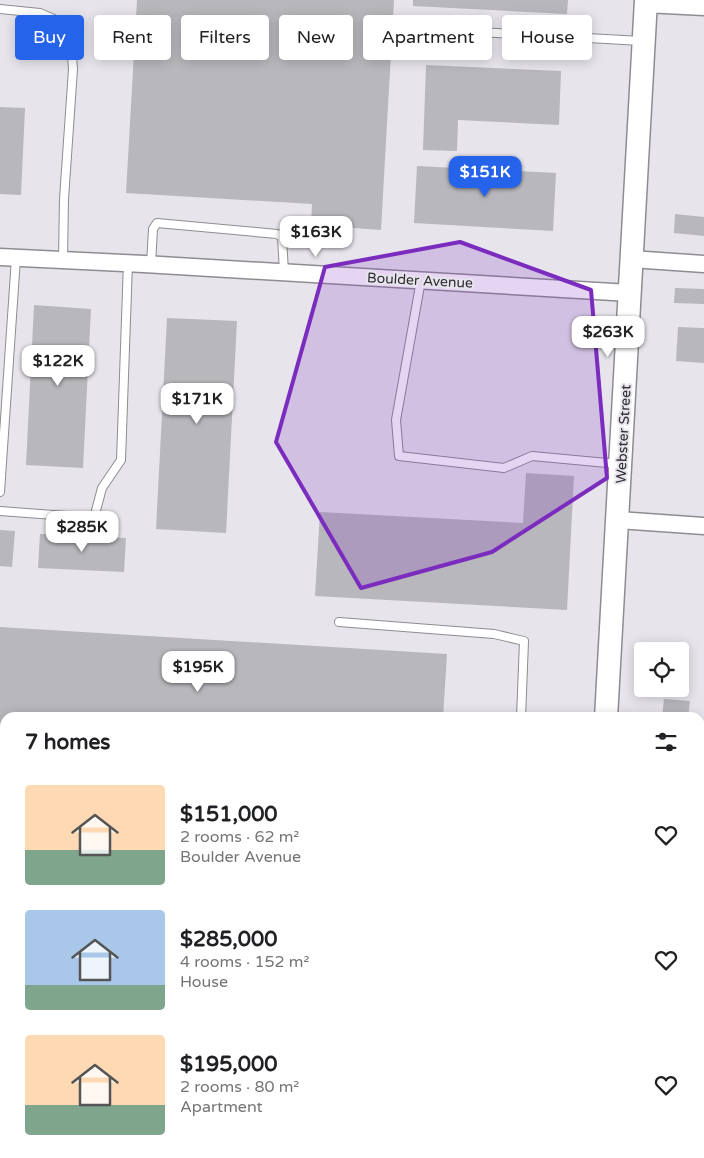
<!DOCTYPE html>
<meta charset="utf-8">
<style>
body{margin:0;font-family:"Varela Round",sans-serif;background:#f6f6f6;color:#202124;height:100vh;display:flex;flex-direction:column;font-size:19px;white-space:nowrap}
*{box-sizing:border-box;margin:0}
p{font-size:16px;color:#757577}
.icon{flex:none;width:28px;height:28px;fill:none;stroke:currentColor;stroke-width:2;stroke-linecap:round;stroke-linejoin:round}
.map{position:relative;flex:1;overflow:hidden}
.details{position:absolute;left:0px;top:712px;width:705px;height:446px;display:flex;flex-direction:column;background:#fff;border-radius:15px 15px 0 0;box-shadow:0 2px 12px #0003}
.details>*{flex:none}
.top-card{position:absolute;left:15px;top:15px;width:675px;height:45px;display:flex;gap:10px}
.tools{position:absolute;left:634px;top:642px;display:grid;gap:10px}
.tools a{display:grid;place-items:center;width:55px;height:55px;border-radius:5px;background:#fff;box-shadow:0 2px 12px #0003;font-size:25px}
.price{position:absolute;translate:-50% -42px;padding:0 11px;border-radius:10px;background:#fff;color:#222;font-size:16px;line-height:32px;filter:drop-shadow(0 1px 2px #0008)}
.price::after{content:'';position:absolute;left:50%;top:30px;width:15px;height:11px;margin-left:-8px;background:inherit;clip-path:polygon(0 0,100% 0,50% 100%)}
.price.current{background:#2563eb;color:#fff}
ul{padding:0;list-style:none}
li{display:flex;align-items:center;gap:15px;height:125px;padding:0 25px}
li span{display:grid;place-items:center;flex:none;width:140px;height:100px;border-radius:5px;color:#555}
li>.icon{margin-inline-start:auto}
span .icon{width:60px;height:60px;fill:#fffc;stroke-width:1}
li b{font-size:21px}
h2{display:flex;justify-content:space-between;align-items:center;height:60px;padding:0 25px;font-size:21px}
.tag{padding:0 18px;border-radius:5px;background:#fff;box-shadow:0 2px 12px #0003;font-size:18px;line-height:45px}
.tag.current{background:#2563eb;color:#fff}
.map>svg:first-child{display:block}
.building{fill:#b8b7bc}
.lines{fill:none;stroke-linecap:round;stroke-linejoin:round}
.lane-casing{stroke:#8e8c92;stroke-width:10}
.street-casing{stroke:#8e8c92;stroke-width:19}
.secondary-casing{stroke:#8e8c92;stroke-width:25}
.lane{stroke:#fff;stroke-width:8}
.street{stroke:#fff;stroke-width:16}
.secondary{stroke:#fff;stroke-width:22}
.marked{fill:#7b2cbf;fill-opacity:0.2;stroke:#7b2cbf;stroke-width:4;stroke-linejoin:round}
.labels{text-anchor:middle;stroke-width:4;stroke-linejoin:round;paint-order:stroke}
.street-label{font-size:14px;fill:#2d2c2f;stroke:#e7e5eb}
</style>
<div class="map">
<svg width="704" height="1158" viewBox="0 0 704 1158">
<rect width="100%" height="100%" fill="#e7e5eb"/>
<!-- building -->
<g class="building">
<polygon points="137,0 394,0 381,230 311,225 312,204 126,193"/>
<polygon points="413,0 568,0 567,14 413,6"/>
<polygon points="426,65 561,71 559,125 458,120 457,151 423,150"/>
<polygon points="0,107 25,108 21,195 0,194"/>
<polygon points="417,166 556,173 553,231 414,223"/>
<polygon points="675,214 704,217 704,236 674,233"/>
<polygon points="675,288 704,289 704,304 674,303"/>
<polygon points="34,305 91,309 83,468 26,465"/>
<polygon points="167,318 237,321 226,533 156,529"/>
<polygon points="678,327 704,328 704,363 676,361"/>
<polygon points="526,473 574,476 567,610 315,596 320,512 523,523"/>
<polygon points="0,530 15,531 12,567 0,566"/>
<polygon points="40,534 126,538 124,572 38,568"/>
<polygon points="0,627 447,654 443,718 5,718 5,1154 0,1153 2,1101 0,1101"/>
<polygon points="664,699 690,701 688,718 662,718"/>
<polygon points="700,1083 704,1084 704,1106 700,1106"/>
<polygon points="33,1154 289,1154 289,1158 80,1158 33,1155"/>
<polygon points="629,1154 660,1154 660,1158 628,1158"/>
</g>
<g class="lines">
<!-- lane casing -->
<g class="lane-casing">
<g id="lane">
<polyline points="0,9 40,13 63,23 71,44 73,69 64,199 63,260"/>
<polyline points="443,30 641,41"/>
<polyline points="151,264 153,229 157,223 277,234 282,237 284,272"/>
<polyline points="421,280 396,420 399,456 504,468 532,456 618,464"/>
<polyline points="0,492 16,258"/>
<polyline points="0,511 94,518 102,488 121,460 128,263"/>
<polyline points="339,622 494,634 524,641 521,718"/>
<polyline points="390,1158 390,1154"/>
</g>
</g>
<!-- street casing -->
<g class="street-casing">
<g id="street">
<polyline points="645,4 704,7"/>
<polyline points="0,257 144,264 630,293"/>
<polyline points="631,259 704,264"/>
<polyline points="618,520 704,526"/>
<polyline points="700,791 704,792"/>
<polyline points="700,1053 704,1053"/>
</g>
</g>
<!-- secondary casing -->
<g class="secondary-casing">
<g id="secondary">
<polyline points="606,718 646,0"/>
<polyline points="580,1158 581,1154"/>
</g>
</g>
<!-- lane -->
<use href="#lane" class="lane"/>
<!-- street -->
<use href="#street" class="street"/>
<!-- secondary -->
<use href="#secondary" class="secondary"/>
</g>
<!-- marked area -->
<path class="marked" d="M460,242L591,290L607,478L492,552L361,588L276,442L325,267Z"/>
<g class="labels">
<!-- street labels -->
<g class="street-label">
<text transform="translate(420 280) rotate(3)" y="5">Boulder Avenue</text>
<text transform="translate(623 434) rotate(-87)" y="5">Webster Street</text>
</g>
</g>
</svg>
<div class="tools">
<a><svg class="icon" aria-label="locate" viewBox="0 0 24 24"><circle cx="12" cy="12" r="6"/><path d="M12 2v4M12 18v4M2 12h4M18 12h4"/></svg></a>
</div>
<b class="price current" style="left:485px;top:198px">$151K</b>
<b class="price" style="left:316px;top:258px">$163K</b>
<b class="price" style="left:608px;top:358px">$263K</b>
<b class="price" style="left:58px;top:387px">$122K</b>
<b class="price" style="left:197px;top:425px">$171K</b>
<b class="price" style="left:82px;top:553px">$285K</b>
<b class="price" style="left:198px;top:693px">$195K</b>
<div class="top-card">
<a class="tag current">Buy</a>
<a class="tag">Rent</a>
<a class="tag">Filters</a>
<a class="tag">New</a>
<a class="tag">Apartment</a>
<a class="tag">House</a>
</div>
<section class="details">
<h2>7 homes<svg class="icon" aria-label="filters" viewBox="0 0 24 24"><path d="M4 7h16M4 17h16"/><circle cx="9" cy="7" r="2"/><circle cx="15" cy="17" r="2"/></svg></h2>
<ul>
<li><span style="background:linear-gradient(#ffd9b3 65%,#7fa58c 0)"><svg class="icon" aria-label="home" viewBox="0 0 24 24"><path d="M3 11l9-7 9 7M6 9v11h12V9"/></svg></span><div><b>$151,000</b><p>2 rooms · 62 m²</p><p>Boulder Avenue</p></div><svg class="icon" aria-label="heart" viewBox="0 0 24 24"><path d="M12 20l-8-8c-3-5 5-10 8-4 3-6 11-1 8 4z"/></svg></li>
<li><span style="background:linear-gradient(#a9c7e8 75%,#7fa58c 0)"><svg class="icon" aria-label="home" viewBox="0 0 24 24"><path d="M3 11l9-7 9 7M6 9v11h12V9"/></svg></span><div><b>$285,000</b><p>4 rooms · 152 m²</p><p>House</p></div><svg class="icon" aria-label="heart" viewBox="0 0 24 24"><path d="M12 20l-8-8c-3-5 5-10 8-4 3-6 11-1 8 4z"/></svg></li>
<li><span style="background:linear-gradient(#ffd9b3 70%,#7fa58c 0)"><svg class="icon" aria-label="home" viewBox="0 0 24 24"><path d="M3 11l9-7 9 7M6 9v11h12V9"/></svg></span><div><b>$195,000</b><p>2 rooms · 80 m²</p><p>Apartment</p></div><svg class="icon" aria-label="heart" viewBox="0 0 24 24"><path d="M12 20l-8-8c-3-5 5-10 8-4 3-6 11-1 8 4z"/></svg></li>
</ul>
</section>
</div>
